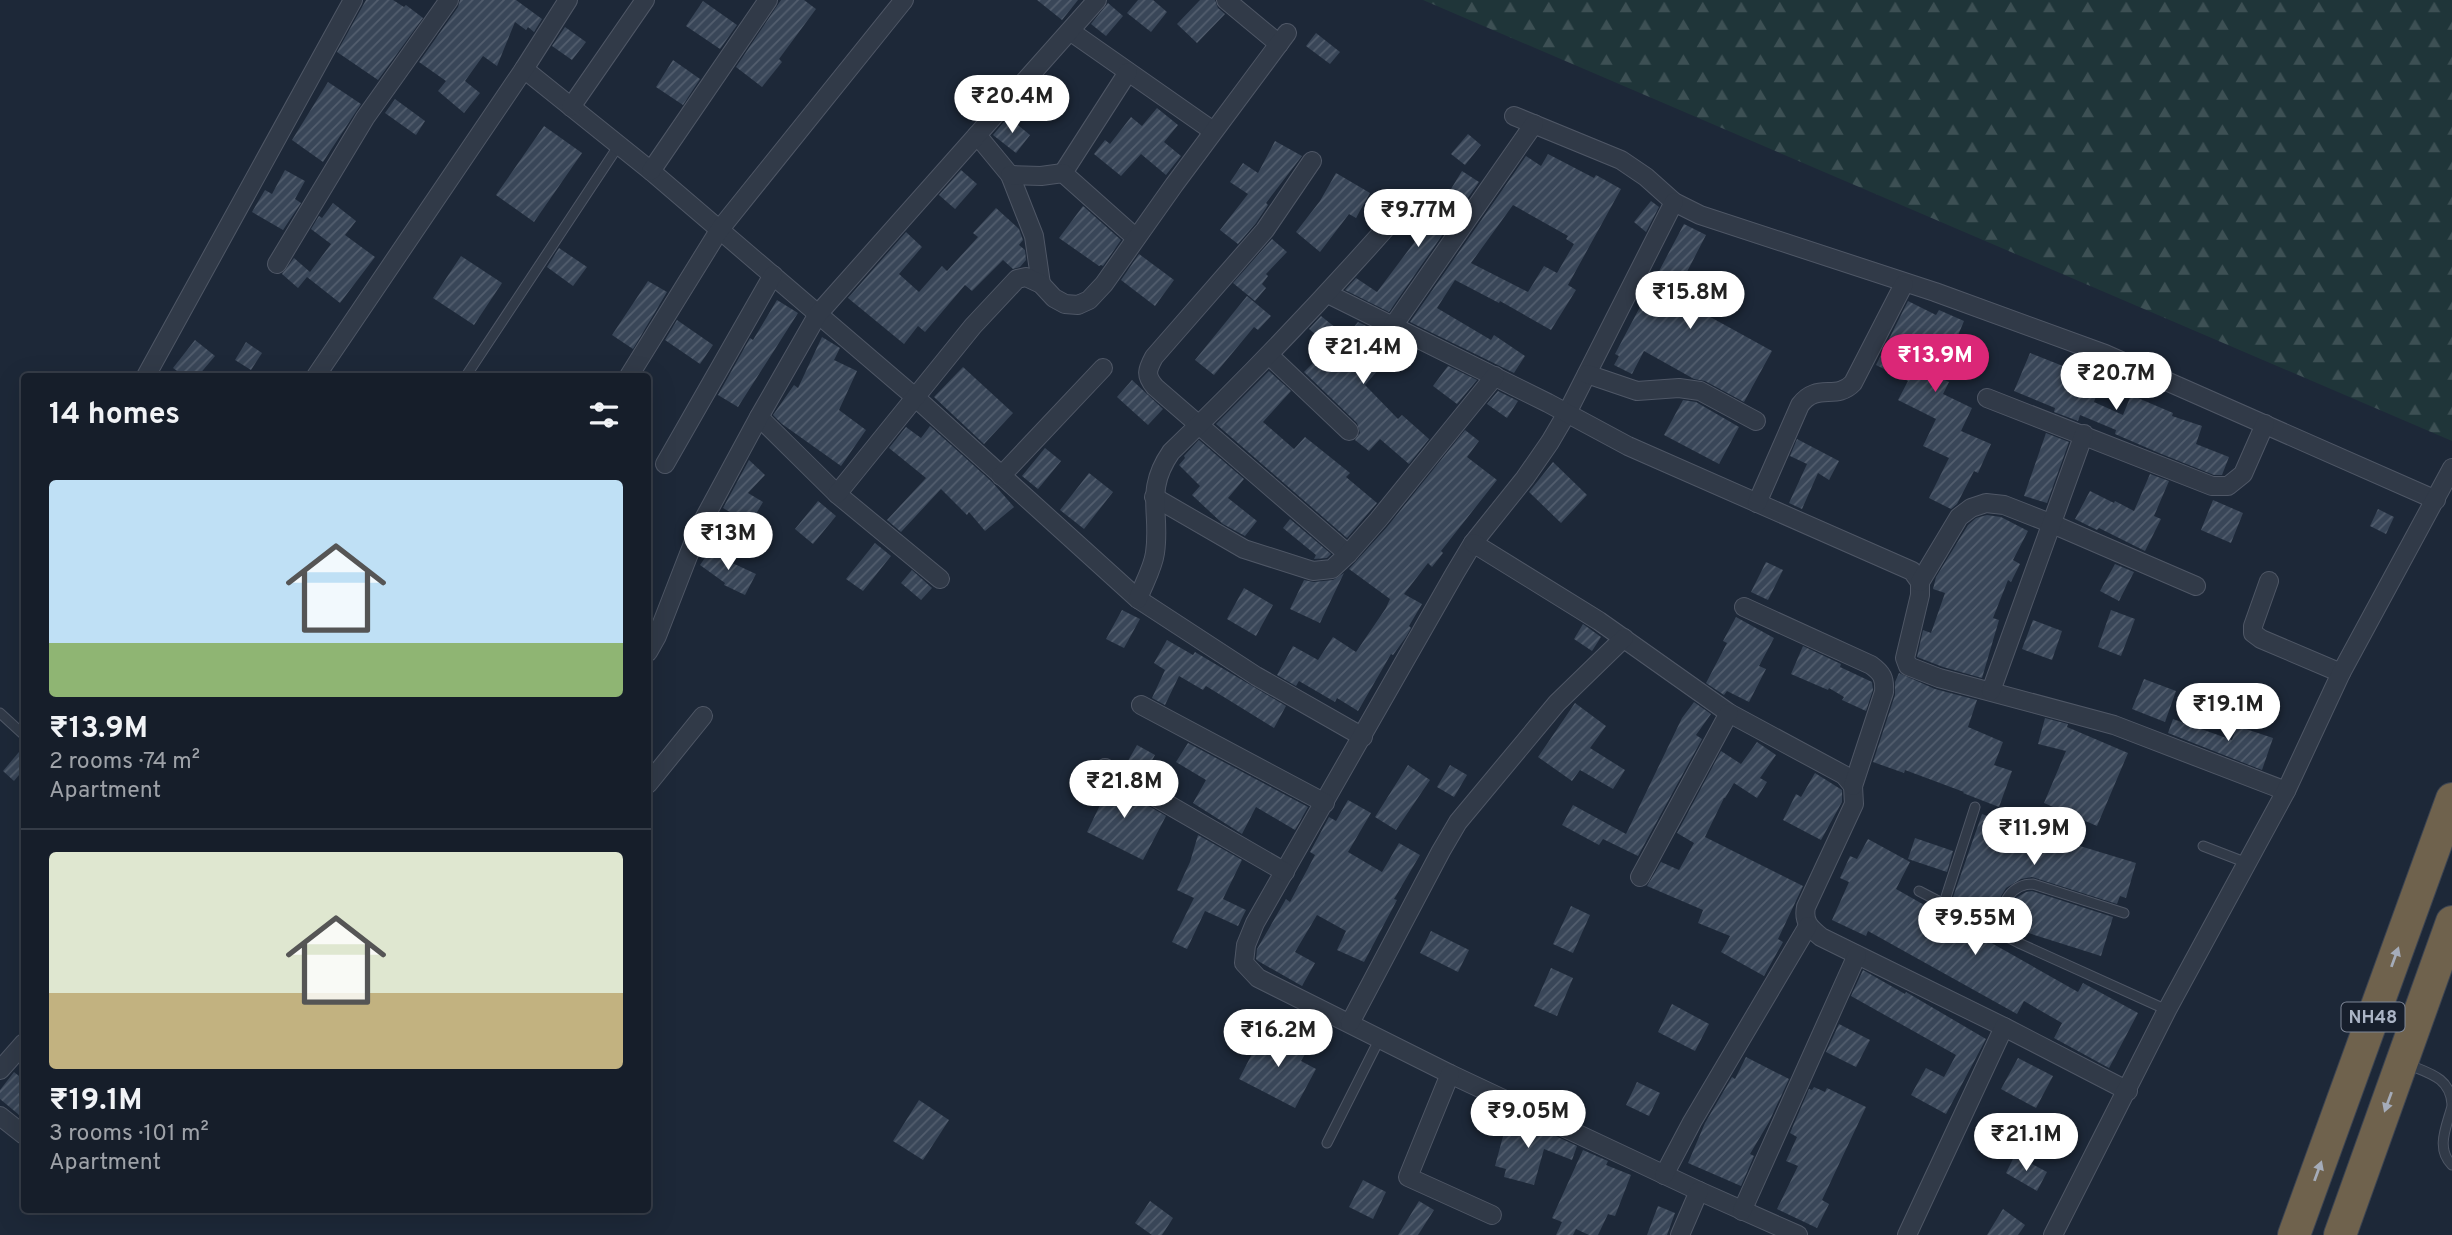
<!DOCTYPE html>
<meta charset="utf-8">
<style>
body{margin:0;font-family:Overpass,sans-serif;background:#1f2732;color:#f1f3f6;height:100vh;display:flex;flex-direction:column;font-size:26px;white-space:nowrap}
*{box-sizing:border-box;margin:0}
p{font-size:23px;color:#9ea2a8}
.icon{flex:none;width:38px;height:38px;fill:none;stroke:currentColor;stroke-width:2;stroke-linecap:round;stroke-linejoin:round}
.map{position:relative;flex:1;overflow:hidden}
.panel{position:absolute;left:21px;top:373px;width:630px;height:840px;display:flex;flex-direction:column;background:#161e2a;border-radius:7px;box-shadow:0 7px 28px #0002,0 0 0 2px #353c47}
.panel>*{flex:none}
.price{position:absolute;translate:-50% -60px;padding:0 16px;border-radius:24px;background:#fff;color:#222;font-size:23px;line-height:46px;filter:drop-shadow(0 2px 4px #0008)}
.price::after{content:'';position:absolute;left:50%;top:42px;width:21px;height:16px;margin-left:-10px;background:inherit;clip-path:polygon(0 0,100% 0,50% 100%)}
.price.current{background:#db2777;color:#fff}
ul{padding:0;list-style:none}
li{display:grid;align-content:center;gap:14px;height:371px;padding:0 28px}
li+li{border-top:2px solid #353c47}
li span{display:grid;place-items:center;height:217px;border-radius:7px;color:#555}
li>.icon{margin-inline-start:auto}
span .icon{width:126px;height:126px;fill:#fffc;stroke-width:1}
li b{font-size:30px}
h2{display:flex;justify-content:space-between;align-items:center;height:84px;padding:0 28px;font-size:30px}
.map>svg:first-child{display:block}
.forest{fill:url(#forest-firs)}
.building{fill:url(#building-hatch);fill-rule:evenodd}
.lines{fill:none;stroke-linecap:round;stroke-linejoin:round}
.lane-casing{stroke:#4f5766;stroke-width:11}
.street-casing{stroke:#4f5766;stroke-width:20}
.highway-casing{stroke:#3c4452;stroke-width:34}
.lane{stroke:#313a48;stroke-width:9}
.street{stroke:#313a48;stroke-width:18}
.highway{stroke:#6f624d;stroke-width:32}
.oneway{fill:#a5acb9}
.labels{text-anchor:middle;stroke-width:5;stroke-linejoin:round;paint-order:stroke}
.shield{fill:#171f2c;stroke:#7f8797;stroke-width:2}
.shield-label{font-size:18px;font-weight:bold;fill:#abb4c5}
</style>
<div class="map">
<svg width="2452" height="1235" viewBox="0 0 2452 1235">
<defs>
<pattern id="forest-firs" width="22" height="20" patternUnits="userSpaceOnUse" patternTransform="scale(1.75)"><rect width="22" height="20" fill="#1f3539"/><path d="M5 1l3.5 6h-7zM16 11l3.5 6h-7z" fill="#3d5054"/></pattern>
<pattern id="building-hatch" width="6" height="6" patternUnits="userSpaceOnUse" patternTransform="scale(1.75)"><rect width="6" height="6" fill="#394658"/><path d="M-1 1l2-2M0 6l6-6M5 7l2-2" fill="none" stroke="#535e6e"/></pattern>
</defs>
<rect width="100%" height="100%" fill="#1d2838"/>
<!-- forest -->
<polygon class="forest" points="1423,0 2452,0 2452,441"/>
<!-- building -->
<g class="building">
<polygon points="366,0 393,0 404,7 406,5 423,18 378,80 337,52"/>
<polygon points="460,0 516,0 542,19 534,32 528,27 526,30 515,22 497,66 483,56 465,81 480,93 464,113 438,91 446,81 419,62 458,7"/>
<polygon points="781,0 804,0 816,9 779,59 782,62 762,87 736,67"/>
<polygon points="1037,0 1078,0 1062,20"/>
<polygon points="1138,0 1153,0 1167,12 1151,32 1127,13"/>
<polygon points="1200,0 1215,0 1218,8 1225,14 1197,43 1177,24"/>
<polygon points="703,1 737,25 720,49 686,26"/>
<polygon points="1108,3 1123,16 1106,36 1091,24"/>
<polygon points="565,27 586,42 572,60 552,46"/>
<polygon points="1316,33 1340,52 1330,64 1306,46"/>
<polygon points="673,60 700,79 683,105 656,87"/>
<polygon points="328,82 361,104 323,162 292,140"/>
<polygon points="395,99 425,121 416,135 385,113"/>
<polygon points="1157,108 1178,125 1164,142 1181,156 1166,175 1141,154 1121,176 1094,154 1105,140 1110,144 1131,117 1142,126"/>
<polygon points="1008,117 1030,135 1016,153 993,135"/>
<polygon points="544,126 582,153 534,222 496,195"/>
<polygon points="1468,134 1481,145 1465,165 1451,154"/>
<polygon points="1275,141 1302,156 1266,203 1268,205 1256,223 1238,244 1220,230 1248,194 1230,182 1243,163 1258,173"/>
<path d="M1548,154L1594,178L1596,175L1621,189L1568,285L1576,290L1551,330L1500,301L1499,303L1455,280L1437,308L1491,340L1494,335L1525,356L1514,373L1410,322L1526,156L1541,166ZM1513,205L1568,236L1566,239L1574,244L1557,273L1544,266L1528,292L1471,263Z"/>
<polygon points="285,170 305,181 295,199 301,203 283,230 252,212 265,190 272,194"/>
<polygon points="961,170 977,184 955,209 939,195"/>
<polygon points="1462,171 1479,182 1389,312 1345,290 1356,278 1377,292 1419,236 1421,238"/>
<polygon points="1336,173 1370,193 1356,218 1349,214 1320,252 1296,232 1320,201"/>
<polygon points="1651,201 1659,207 1646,232 1634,222"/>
<polygon points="333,203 356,221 345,235 375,257 340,303 307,277 298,288 282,274 294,258 310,272 331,244 311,229 319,216 322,218"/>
<polygon points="1083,206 1121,240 1103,266 1101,265 1099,266 1059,238"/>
<polygon points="996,208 1019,229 1023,240 1019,245 1025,250 1026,260 1020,267 1013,269 1003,260 972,291 965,285 925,332 918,326 904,344 848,298 906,232 922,247 899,274 919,292 942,266 947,271 978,237 973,233"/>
<polygon points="1684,224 1706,235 1674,297 1772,351 1744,402 1705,381 1694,379 1644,351 1632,374 1614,365 1619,356 1615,354"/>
<polygon points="1272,239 1287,252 1266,274 1268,276 1262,284 1266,288 1255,301 1233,283"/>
<polygon points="559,248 587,267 573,286 547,267"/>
<polygon points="1139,254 1174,280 1155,306 1121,280"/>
<polygon points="461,256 502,283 474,325 433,298"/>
<polygon points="648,281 667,292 633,349 612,335"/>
<polygon points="1247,296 1271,316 1258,330 1254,327 1214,375 1195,360"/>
<polygon points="777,300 798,313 738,407 718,395 750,338 753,340"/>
<polygon points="1908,301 1936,315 1939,310 1964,321 1940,378 1949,382 1943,394 1972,408 1961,431 1991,444 1978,473 1974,471 1957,504 1951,509 1929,498 1949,458 1923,446 1936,419 1898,400 1908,381 1876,365"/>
<polygon points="1321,316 1346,336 1358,322 1402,343 1365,385 1398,419 1402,415 1429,439 1409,464 1380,439 1369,451 1355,440 1360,433 1357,423 1304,372 1330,346 1309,329"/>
<polygon points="677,320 713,345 700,364 665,340"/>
<polygon points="822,337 840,348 834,360 857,371 839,410 866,430 841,466 782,424 773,415 794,385 798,388"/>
<polygon points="195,340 215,356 198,376 184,376 173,368"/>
<polygon points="246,342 262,353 251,370 235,360"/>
<polygon points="2030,353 2078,372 2083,358 2106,367 2094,402 2123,415 2131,395 2173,413 2172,416 2202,426 2196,444 2229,457 2222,475 2214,475 2159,453 2115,434 2116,430 2080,415 2078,421 2054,412 2055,408 2014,391"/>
<polygon points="1448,366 1477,380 1457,404 1433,386"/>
<polygon points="963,367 1013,413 984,444 934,397"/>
<polygon points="1269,371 1291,391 1263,422 1294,449 1305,437 1350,473 1346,477 1377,503 1347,538 1216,424"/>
<polygon points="1132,380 1163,409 1148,425 1117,397"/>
<polygon points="1498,391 1518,401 1507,418 1487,404"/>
<polygon points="1683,400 1696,402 1739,427 1719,464 1664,435"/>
<polygon points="930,426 992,482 1014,507 985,531 969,512 967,515 941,489 901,532 887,520 926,478 889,448 906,427 921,438"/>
<polygon points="1465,430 1479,441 1467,457 1497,480 1441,551 1443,553 1432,567 1428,563 1404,594 1422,604 1409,626 1411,628 1406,637 1393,655 1391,654 1358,711 1337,698 1335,702 1299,681 1296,686 1277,675 1293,646 1318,660 1333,637 1356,652 1386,608 1390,599 1349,569 1387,527"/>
<polygon points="2046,433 2069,442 2047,503 2024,496"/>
<polygon points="1797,439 1839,461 1829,480 1818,473 1802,509 1789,503 1807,464 1790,456"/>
<polygon points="1199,440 1244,479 1228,498 1257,521 1245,536 1223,524 1192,495 1200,486 1179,465 1185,458 1184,456"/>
<polygon points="1045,448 1061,461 1038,489 1022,476"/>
<polygon points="749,460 765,475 748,493 763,502 750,524 723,508"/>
<polygon points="1553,462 1587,495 1561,523 1529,492"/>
<polygon points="1089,473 1113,492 1084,529 1060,510"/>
<polygon points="2150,474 2169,481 2154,516 2161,519 2145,551 2099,528 2097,530 2075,519 2090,491 2114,503 2115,501 2134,511"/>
<polygon points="2213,500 2243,513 2231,543 2201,530"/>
<polygon points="818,501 836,516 813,544 795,529"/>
<polygon points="2378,509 2394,517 2386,534 2370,526"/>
<polygon points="1987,515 2001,517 2028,531 2013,560 2020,564 2011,582 2008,580 1993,618 1999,620 1982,678 1943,667 1917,657 1923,630 1931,633 1945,593 1933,589 1936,577 1968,525 1976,518"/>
<polygon points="1290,519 1331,554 1327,558 1314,559 1316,555 1283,528"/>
<polygon points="875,543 891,556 863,591 846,579"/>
<polygon points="711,549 728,561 756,574 745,595 724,585 725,583 700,565"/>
<polygon points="1766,562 1783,570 1768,600 1751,592"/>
<polygon points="2115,564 2134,572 2119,601 2100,591"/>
<polygon points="912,570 932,588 921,600 901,583"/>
<polygon points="1344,573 1320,623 1290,609 1304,580 1314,582 1333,580"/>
<polygon points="1244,588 1273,605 1256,636 1227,619"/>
<polygon points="1122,610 1140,619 1124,648 1106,639"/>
<polygon points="2111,610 2135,619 2121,656 2098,647"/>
<polygon points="1736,617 1774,638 1759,666 1766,669 1749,702 1727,691 1724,695 1706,683 1727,643 1723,641"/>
<polygon points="2033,620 2062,631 2052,660 2022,649"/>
<polygon points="1583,624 1601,637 1592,651 1574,639"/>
<polygon points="1167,640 1193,655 1195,652 1286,706 1274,728 1206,686 1203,690 1179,676 1165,705 1152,698 1165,670 1154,663"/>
<polygon points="1803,646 1841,664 1840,667 1872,682 1873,690 1866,711 1842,700 1844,697 1829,688 1828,690 1791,674"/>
<polygon points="1899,673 1935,689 1977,700 1968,727 2003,742 1994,765 2012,771 1999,807 1963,793 1964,792 1905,770 1904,773 1873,762 1895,695 1895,682"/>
<polygon points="2144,679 2176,691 2165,722 2132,709"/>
<polygon points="1694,702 1711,714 1696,735 1702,739 1638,856 1603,839 1599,845 1562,825 1573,805 1626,834 1682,718"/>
<polygon points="1575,703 1606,726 1590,748 1625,770 1613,789 1580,770 1572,781 1538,757"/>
<polygon points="2045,718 2068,724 2067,727 2128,753 2097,826 2044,803 2066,751 2038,744"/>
<polygon points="2173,719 2232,740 2237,726 2273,738 2262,770 2168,733"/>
<polygon points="1757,742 1776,755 1760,778 1767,782 1757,798 1734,783 1725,798 1724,798 1705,837 1803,886 1778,939 1783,942 1764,976 1721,952 1730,936 1698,923 1703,910 1647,886 1661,862 1679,870 1694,843 1677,833 1721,751 1741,764"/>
<polygon points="1188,743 1308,807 1295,830 1256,807 1242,834 1193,803 1206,780 1176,762"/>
<polygon points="1137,745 1155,755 1143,777 1125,766"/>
<polygon points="24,746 24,769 14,781 3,771"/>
<polygon points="1408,765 1430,780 1396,830 1375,817"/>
<polygon points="1450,765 1467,775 1454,797 1437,787"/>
<polygon points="1815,773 1842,790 1842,802 1821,840 1783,820 1796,794 1801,797"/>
<polygon points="1097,776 1166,816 1143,860 1087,832 1102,801 1088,795"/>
<polygon points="1348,800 1371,813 1348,852 1382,872 1399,843 1420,855 1394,899 1397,900 1364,962 1337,950 1346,931 1317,915 1295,952 1315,963 1302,986 1258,961 1256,959 1257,949 1286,899 1290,902 1315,855 1310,852 1329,817 1336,821"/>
<polygon points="1982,814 2030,831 2136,863 2126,898 2120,896 2117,904 2032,877 2021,879 2006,888 1996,904 1990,920 1952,900"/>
<polygon points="1198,835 1242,860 1223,899 1246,910 1238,926 1205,911 1187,949 1172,942 1194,898 1177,890 1190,862"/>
<polygon points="1915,838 1953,851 1947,872 1908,859"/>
<polygon points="1868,839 1910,862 1896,889 2078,992 2083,983 2138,1013 2109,1068 2054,1038 2062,1023 2024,1001 2017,1014 1868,931 1866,936 1832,920 1849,882 1840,878 1850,856 1857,859"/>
<polygon points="2032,891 2113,917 2101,956 2003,925 2016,898 2026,892"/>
<polygon points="1571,906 1590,915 1573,953 1553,944"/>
<polygon points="1431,931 1469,950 1458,972 1420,953"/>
<polygon points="1551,968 1573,978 1557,1016 1534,1006"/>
<polygon points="1863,970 1905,994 1906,992 1986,1039 1946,1114 1911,1095 1926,1068 1944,1077 1956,1055 1851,996"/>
<polygon points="1672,1004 1709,1024 1695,1051 1658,1032"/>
<polygon points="1839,1024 1870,1040 1856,1067 1826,1052"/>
<polygon points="1265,1029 1307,1051 1301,1061 1316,1069 1295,1108 1239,1079"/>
<polygon points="1746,1057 1789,1079 1769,1122 1750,1154 1754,1156 1741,1186 1688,1163 1705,1123 1732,1077 1735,1079"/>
<polygon points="2018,1058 2053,1076 2036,1108 2001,1089"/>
<polygon points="14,1072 24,1080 24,1119 0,1099 0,1090"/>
<polygon points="1637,1082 1660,1093 1649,1116 1626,1105"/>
<polygon points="1814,1087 1825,1092 1827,1088 1866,1107 1822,1200 1829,1204 1817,1228 1777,1209 1798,1166 1786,1161 1797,1137 1790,1133 1809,1089 1812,1090"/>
<polygon points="919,1100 949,1120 923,1160 893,1141"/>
<polygon points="1509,1114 1577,1146 1572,1160 1544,1149 1534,1185 1504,1177 1506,1169 1495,1166"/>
<polygon points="1985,1130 2005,1139 1996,1158 1977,1150"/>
<polygon points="1583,1150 1608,1161 1606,1165 1631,1175 1615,1216 1608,1214 1598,1235 1589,1235 1576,1229 1573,1235 1556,1235 1562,1222 1552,1218"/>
<polygon points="2015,1155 2047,1172 2037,1191 2006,1173"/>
<polygon points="1363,1180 1386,1192 1373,1219 1349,1207"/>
<polygon points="1150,1201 1173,1218 1162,1235 1152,1235 1135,1223"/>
<polygon points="1419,1201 1434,1210 1418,1235 1398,1235"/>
<polygon points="1658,1206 1675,1213 1667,1235 1647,1235"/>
<polygon points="2003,1209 2025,1225 2018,1235 1987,1235"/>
</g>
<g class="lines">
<!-- lane casing -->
<g class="lane-casing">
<g id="lane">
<polyline points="466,376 619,145"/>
<polyline points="0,713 24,735"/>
<polyline points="2203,846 2247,863"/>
<polyline points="1919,891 2021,944 2167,1010"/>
<polyline points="1944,903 1975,807"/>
<path d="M1994,930C2002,910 2006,884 2033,884L2124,913"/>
<path d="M2407,1064C2428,1073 2450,1077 2452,1104"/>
<path d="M2452,1106C2447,1126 2435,1148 2452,1165"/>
<polyline points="1327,1143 1380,1038"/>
</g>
</g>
<!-- street casing -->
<g class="street-casing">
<g id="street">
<polyline points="1226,0 1279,44"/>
<polyline points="1070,31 1213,131"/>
<polyline points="524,69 651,171 916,398 1138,599 1256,676 1363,737"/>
<polyline points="571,107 645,0"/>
<polyline points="1514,116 1621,160 1646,177 1674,202 1700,215 1935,292 2105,354 2436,500"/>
<polyline points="977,135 1010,175 1034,236 1041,284"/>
<path d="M1312,161L1265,230L1154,357C1147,370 1145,375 1155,387L1348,554"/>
<polyline points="651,171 768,0"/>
<polyline points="1063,173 1128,72"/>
<polyline points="1010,175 1041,176 1063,173 1136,238"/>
<polyline points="1674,202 1567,413 1550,442 1525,478 1473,543 1455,573 1255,923 1246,945 1244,963 1258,978 1450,1074 1699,1191 1798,1235"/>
<polyline points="277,264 365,118 449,0"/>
<polyline points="1328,294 1548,403 1628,446 1912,571 1920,582 1920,595 1905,658 1908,666 1939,678 2114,725 2286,791"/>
<polyline points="1393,326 1534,124"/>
<polyline points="1270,356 1349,431"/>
<polyline points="1587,374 1637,391 1679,388 1700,391 1756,421"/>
<polyline points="146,376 353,0"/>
<polyline points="316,376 524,69 568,0"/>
<polyline points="629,376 720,229 904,0"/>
<polyline points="1987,398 2212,486 2228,486 2243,474 2265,424"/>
<polyline points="759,417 837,494 940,579"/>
<polyline points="665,464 773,275"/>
<polyline points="1001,476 1103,368"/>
<polyline points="837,494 973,326 1017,279 1026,277 1041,284 1054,298 1065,304 1078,305 1089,300 1104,284 1174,185 1287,33"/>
<polyline points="1154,497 1244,549 1313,571 1332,569 1348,554 1378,520 1495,376"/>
<path d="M1757,503L1800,405C1817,382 1836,401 1853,383L1904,284"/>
<path d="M1473,543L1599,621L1729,713L1844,775L1853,786L1854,804L1806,907C1803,922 1810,928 1821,937L2004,1027"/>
<polyline points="2269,581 2253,626 2253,633 2261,639 2341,673"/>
<polyline points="1920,582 1959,517 1971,508 1986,503 2004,505 2050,523 2196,586"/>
<path d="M1138,599C1143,585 1153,568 1155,553C1161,512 1144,491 1171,452C1251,375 1327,295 1400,212"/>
<path d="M1744,607L1871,665C1882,673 1885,678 1884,692L1853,786"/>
<polyline points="648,652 657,636 699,528 759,417 818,314 1097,0"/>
<polyline points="1991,691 2084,434"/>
<polyline points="1141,705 1325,803"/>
<polyline points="1105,768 1285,872"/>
<polyline points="648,784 703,716"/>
<polyline points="1640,877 1729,713"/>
<polyline points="1350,1023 1441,851 1458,822 1557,703 1624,638"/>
<polyline points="0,1070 24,1043"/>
<polyline points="1450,1074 1408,1177 1492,1215"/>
<polyline points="0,1116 24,1135"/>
<polyline points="1664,1175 1692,1122 1808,926"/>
<polyline points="1742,1211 1857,955"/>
<polyline points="1680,1235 1699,1191"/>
<polyline points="1907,1235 2004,1027 2128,1091"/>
<polyline points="2053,1235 2167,1010 2286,791 2341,673 2452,468"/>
</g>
</g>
<!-- highway casing -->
<g class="highway-casing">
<g id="highway">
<polyline points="2294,1235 2452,799"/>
<polyline points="2340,1235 2452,922"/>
</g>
</g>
<!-- lane -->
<use href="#lane" class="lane"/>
<!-- street -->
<use href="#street" class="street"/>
<!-- highway -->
<use href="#highway" class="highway"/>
</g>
<!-- one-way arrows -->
<defs><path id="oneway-solid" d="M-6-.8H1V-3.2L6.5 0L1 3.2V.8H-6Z" transform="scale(1.75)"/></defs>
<g class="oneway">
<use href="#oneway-solid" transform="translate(2395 957) rotate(-70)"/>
<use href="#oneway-solid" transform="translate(2388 1102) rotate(110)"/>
<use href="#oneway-solid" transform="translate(2318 1171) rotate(-70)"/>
</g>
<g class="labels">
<!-- shield labels -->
<rect class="shield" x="2341.5" y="1002.5" width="63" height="29" rx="5"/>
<g class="shield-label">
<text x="2373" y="1023">NH48</text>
</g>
</g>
</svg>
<b class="price" style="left:1012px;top:135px">₹20.4M</b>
<b class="price" style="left:1418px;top:249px">₹9.77M</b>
<b class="price" style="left:1690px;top:331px">₹15.8M</b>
<b class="price" style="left:1363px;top:386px">₹21.4M</b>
<b class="price current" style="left:1935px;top:394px">₹13.9M</b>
<b class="price" style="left:2116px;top:412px">₹20.7M</b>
<b class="price" style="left:728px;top:572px">₹13M</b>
<b class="price" style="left:2228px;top:743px">₹19.1M</b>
<b class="price" style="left:1124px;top:820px">₹21.8M</b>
<b class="price" style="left:2034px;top:867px">₹11.9M</b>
<b class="price" style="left:1975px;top:957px">₹9.55M</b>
<b class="price" style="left:1278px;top:1069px">₹16.2M</b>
<b class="price" style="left:1528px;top:1150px">₹9.05M</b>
<b class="price" style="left:2026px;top:1173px">₹21.1M</b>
<section class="panel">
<h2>14 homes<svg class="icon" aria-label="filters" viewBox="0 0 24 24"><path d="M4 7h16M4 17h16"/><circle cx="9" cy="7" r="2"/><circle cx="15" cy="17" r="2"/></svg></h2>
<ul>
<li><span style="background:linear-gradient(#bfe0f5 75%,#8fb573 0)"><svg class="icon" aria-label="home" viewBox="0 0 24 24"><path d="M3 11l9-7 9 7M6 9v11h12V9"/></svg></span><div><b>₹13.9M</b><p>2 rooms · 74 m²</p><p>Apartment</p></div></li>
<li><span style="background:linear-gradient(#dfe7d0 65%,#c2b280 0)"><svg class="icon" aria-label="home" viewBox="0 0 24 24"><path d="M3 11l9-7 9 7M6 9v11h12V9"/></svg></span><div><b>₹19.1M</b><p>3 rooms · 101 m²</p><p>Apartment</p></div></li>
</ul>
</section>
</div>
